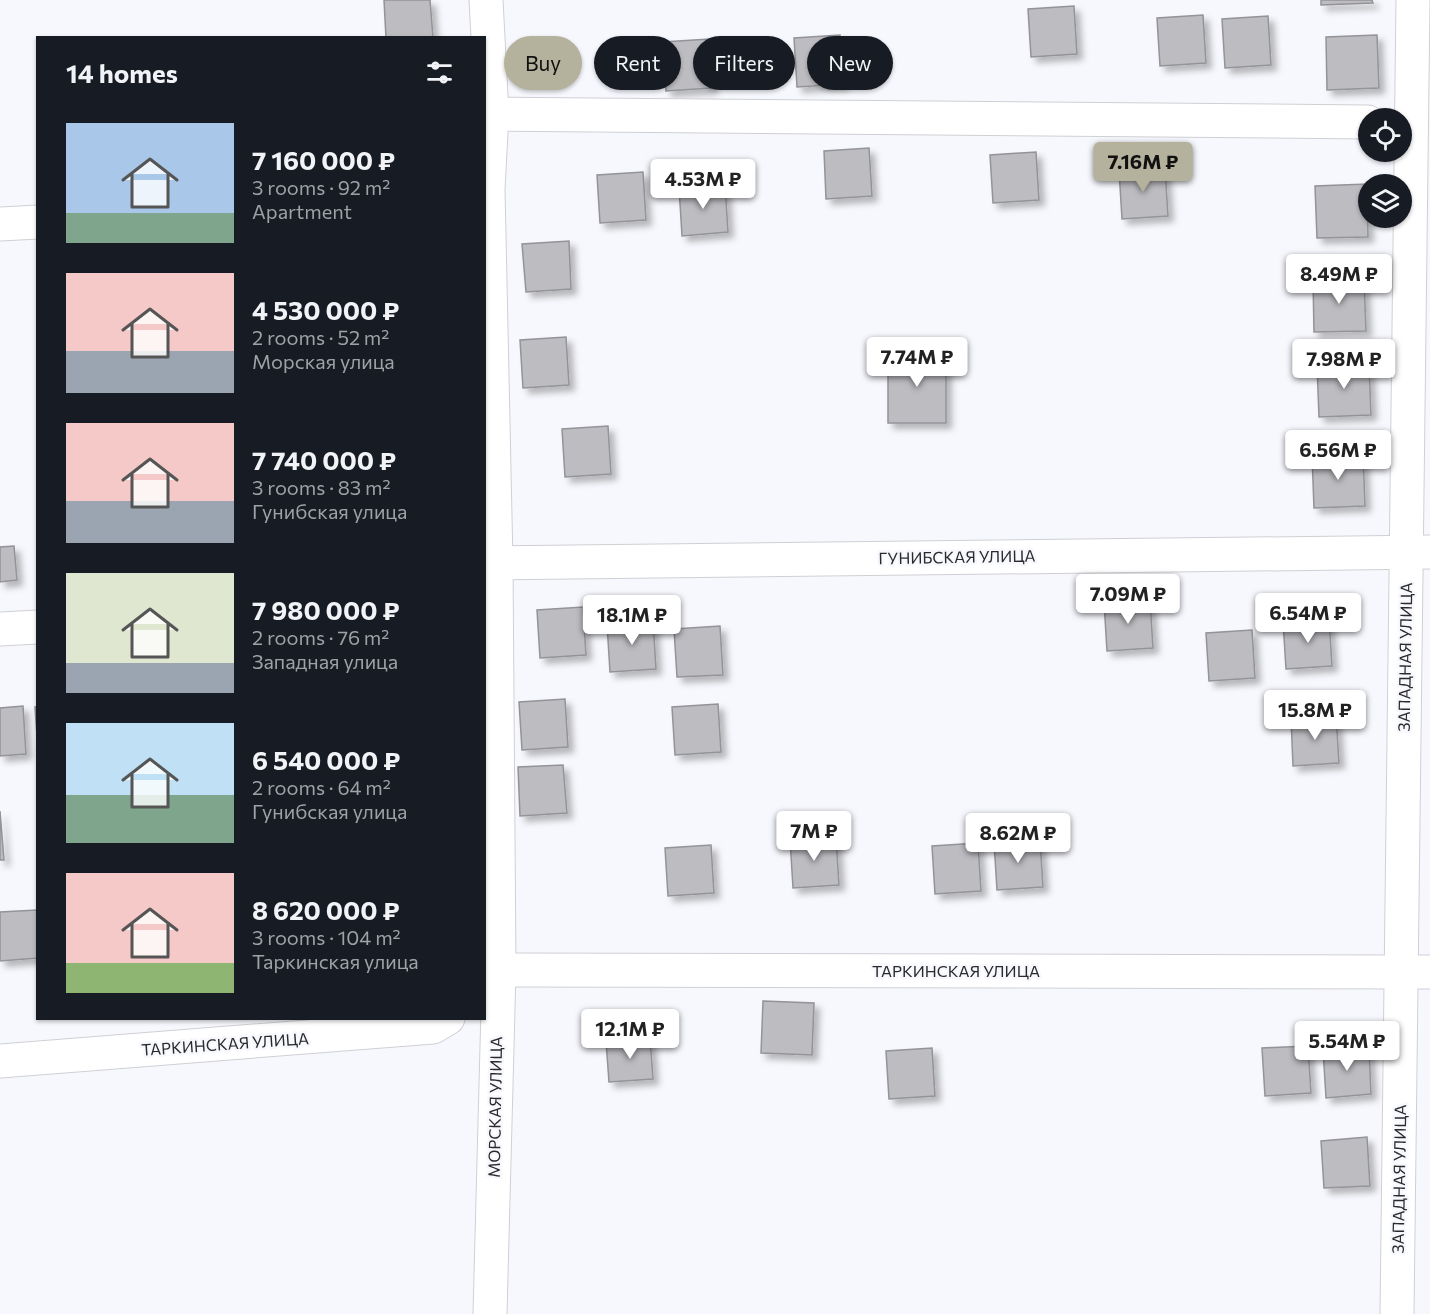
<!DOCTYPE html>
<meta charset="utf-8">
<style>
body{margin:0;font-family:Commissioner,sans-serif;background:#20242c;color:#f1f3f6;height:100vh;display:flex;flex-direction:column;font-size:22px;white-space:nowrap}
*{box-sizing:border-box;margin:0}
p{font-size:20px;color:#9ea1a6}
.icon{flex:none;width:33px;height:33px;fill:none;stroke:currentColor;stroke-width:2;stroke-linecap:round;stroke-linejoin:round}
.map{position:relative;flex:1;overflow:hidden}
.side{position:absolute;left:36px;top:36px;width:450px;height:984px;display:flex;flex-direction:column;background:#171b24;border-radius:0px;box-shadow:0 2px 4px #0004}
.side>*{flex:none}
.guide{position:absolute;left:504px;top:36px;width:570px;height:54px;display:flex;gap:12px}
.controls{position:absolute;left:1358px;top:108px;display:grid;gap:12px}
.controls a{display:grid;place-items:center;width:54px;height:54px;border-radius:50%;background:#171b24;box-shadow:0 2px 4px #0004;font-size:30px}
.price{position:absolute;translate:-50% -51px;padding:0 14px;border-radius:6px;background:#fff;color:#222;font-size:20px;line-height:39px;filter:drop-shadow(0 2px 3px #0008)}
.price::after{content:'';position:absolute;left:50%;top:36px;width:18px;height:14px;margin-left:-9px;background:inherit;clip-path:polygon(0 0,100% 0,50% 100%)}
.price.current{background:#b4b19c;color:#111}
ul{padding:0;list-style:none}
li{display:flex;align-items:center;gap:18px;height:150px;padding:0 30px}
li span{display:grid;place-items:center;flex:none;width:168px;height:120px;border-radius:0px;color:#555}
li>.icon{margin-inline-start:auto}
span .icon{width:72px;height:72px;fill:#fffc;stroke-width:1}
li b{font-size:26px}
h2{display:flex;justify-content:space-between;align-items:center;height:72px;padding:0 30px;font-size:26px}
.chip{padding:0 21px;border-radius:27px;background:#171b24;box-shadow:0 2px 4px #0004;font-size:21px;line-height:54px}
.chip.current{background:#b4b19c;color:#111}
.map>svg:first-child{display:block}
.building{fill:#bcbcc1;stroke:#939398;stroke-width:1.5;filter:url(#shadow)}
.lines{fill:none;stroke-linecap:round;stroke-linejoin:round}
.minor-casing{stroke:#cfd0d4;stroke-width:35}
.minor{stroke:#fff;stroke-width:33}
.labels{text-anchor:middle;stroke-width:5;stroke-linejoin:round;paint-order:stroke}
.street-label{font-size:16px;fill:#2a2a2c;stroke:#f7f8fd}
</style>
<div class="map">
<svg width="1430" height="1314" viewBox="0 0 1430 1314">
<defs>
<filter id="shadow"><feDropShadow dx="5.5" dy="5.5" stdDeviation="3" flood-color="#0004"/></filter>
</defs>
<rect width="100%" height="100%" fill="#f7f8fd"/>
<!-- building -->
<g class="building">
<polygon points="384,0 430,0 433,38 386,38"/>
<polygon points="1321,0 1372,0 1373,3 1321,5"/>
<polygon points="1074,6 1077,54 1031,57 1028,9"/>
<polygon points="1203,15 1206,63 1160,66 1157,18"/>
<polygon points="1268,16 1271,65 1225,68 1222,19"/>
<polygon points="840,35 843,84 797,87 794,38"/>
<polygon points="1377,35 1379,88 1327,90 1326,37"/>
<polygon points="709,39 712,88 666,91 663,42"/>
<polygon points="869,148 872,196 826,199 824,151"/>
<polygon points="1036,152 1039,200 993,203 990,155"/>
<polygon points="1165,168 1168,216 1122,219 1119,170"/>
<polygon points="643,172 646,220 600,223 597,175"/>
<polygon points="725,184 728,232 682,236 679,187"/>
<polygon points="1367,184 1368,237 1317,238 1315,186"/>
<polygon points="569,241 571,289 526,292 522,244"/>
<polygon points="1364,278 1366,331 1314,332 1313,279"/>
<polygon points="566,337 569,385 523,388 520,340"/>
<rect x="888" y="354" width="58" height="69"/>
<polygon points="1369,363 1371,415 1319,417 1317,364"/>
<polygon points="608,426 611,474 565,477 562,429"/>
<polygon points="1363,453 1365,506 1314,508 1312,455"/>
<polygon points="14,546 17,580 0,582 0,547"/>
<polygon points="1150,600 1153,648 1107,651 1104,602"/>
<polygon points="583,607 586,655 540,658 537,610"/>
<polygon points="1329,618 1332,666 1286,669 1283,621"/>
<polygon points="653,620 656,669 610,672 607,624"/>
<polygon points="720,626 723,675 677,677 674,629"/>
<polygon points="1252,630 1255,678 1209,681 1206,633"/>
<polygon points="565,699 568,747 522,750 519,702"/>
<polygon points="718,704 721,752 675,755 672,707"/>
<polygon points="23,706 26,754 0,756 0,708"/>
<polygon points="38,706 38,751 35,707"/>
<polygon points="1336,715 1339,763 1293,766 1291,718"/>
<polygon points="563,765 567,813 520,816 518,767"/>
<polygon points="0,811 4,860 0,860"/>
<polygon points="836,837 839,885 793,888 790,839"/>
<polygon points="1040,839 1043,887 997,890 994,842"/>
<polygon points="978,843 981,891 935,894 932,846"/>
<polygon points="711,845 714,893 668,896 665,848"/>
<polygon points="37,910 38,958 0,961 0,912"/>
<polygon points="763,1001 814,1003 812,1055 761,1053"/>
<polygon points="650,1037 653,1079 609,1082 606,1041"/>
<polygon points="1308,1046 1311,1093 1265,1096 1262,1048"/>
<polygon points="1369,1047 1371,1094 1326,1098 1323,1049"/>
<polygon points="932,1048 935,1096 889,1099 886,1051"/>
<polygon points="1367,1137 1370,1186 1324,1188 1321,1141"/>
</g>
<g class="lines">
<!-- minor casing -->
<g class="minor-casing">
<g id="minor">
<polyline points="486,0 492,114 488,189 496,563 499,970 490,1314"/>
<polyline points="492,114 1368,122"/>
<polyline points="0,224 38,222"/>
<polyline points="484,568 496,563 1430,552"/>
<polyline points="0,629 38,627"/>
<polyline points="484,977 499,970 1430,972"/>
<polyline points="0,1061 433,1027 448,1018"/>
<polyline points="1397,1314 1413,0"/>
</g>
</g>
<!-- minor -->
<use href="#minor" class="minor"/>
</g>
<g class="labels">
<!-- street labels -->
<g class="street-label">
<text transform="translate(957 557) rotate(-1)" y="6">ГУНИБСКАЯ УЛИЦА</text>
<text transform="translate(1405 657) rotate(-89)" y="6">ЗАПАДНАЯ УЛИЦА</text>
<text x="956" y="977">ТАРКИНСКАЯ УЛИЦА</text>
<text transform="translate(225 1044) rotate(-4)" y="6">ТАРКИНСКАЯ УЛИЦА</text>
<text transform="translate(495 1107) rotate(-89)" y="6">МОРСКАЯ УЛИЦА</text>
<text transform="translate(1399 1179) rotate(-89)" y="6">ЗАПАДНАЯ УЛИЦА</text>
</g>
</g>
</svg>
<div class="controls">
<a><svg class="icon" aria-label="locate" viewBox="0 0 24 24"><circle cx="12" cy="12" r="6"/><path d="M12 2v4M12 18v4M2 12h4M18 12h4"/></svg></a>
<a><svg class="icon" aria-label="layers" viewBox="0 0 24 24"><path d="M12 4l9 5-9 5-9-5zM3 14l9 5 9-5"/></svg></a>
</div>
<b class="price current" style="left:1143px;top:193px">7.16M ₽</b>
<b class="price" style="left:703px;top:210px">4.53M ₽</b>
<b class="price" style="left:1339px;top:305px">8.49M ₽</b>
<b class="price" style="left:917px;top:388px">7.74M ₽</b>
<b class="price" style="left:1344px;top:390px">7.98M ₽</b>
<b class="price" style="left:1338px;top:481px">6.56M ₽</b>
<b class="price" style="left:1128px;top:625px">7.09M ₽</b>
<b class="price" style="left:1308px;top:644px">6.54M ₽</b>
<b class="price" style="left:632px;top:646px">18.1M ₽</b>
<b class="price" style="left:1315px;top:741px">15.8M ₽</b>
<b class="price" style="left:814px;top:862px">7M ₽</b>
<b class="price" style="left:1018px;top:864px">8.62M ₽</b>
<b class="price" style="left:630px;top:1060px">12.1M ₽</b>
<b class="price" style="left:1347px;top:1072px">5.54M ₽</b>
<div class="guide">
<a class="chip current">Buy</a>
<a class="chip">Rent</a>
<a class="chip">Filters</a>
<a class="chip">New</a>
</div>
<section class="side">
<h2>14 homes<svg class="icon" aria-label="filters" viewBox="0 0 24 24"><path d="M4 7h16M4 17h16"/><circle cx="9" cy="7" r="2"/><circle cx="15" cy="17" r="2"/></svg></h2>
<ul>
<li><span style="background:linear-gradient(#a9c7e8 75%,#7fa58c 0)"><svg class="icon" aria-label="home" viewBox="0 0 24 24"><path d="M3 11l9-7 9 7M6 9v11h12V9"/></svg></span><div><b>7 160 000 ₽</b><p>3 rooms · 92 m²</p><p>Apartment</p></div></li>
<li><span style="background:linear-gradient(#f6c9c9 65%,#9aa5b1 0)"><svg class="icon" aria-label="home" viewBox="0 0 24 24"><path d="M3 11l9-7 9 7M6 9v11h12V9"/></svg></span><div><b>4 530 000 ₽</b><p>2 rooms · 52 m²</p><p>Морская улица</p></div></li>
<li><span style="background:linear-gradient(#f6c9c9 65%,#9aa5b1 0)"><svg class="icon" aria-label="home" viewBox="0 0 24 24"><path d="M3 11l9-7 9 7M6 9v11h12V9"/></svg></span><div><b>7 740 000 ₽</b><p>3 rooms · 83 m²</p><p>Гунибская улица</p></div></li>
<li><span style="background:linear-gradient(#dfe7d0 75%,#9aa5b1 0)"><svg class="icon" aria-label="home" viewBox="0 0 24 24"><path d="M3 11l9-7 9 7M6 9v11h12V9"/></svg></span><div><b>7 980 000 ₽</b><p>2 rooms · 76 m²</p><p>Западная улица</p></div></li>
<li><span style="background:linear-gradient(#bfe0f5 60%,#7fa58c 0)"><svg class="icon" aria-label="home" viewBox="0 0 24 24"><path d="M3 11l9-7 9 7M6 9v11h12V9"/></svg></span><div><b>6 540 000 ₽</b><p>2 rooms · 64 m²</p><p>Гунибская улица</p></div></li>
<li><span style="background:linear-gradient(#f6c9c9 75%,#8fb573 0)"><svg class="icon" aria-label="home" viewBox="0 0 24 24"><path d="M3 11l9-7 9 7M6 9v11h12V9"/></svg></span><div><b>8 620 000 ₽</b><p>3 rooms · 104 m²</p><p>Таркинская улица</p></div></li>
</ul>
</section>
</div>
